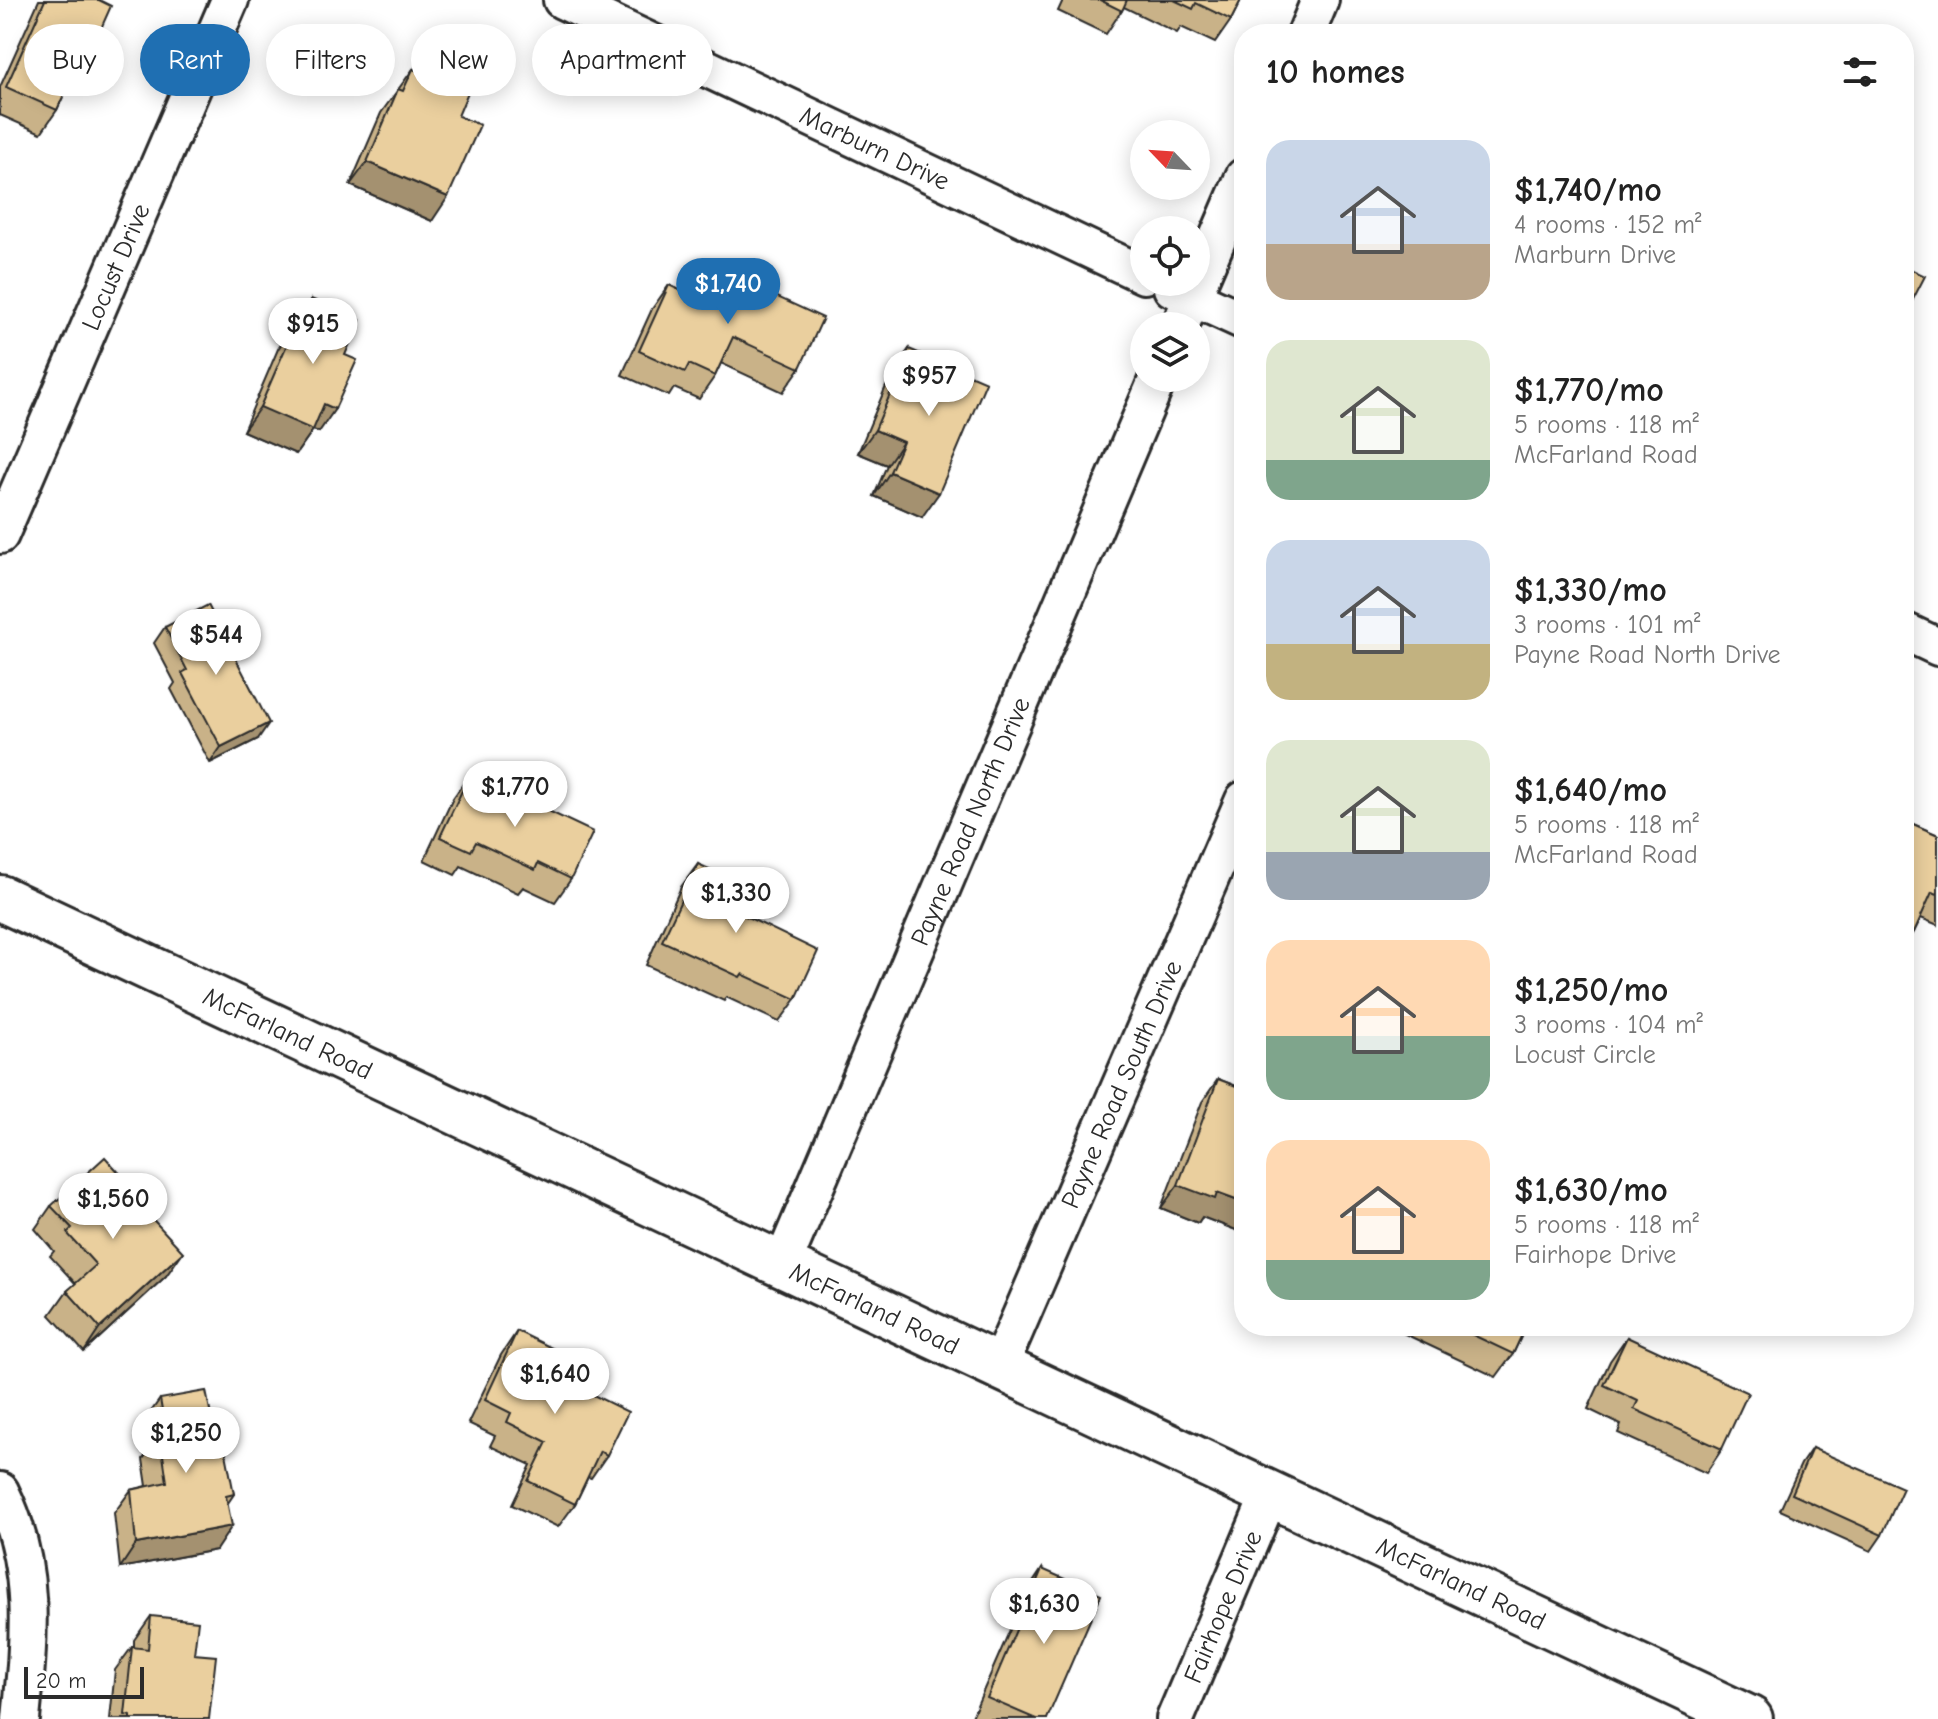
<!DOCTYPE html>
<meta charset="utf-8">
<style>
body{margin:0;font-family:"Comic Neue",sans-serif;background:#f2f2f2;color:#222;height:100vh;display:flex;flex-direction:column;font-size:30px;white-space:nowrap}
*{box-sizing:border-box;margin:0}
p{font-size:26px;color:#767676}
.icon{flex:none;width:44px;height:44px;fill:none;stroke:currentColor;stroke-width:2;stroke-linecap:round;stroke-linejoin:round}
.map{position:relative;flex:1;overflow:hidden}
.drawer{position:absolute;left:1234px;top:24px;width:680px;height:1312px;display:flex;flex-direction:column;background:#fff;border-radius:32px;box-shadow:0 4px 20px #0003}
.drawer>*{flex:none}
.top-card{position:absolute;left:24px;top:24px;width:760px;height:72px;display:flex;gap:16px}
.needle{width:52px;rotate:295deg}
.buttons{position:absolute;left:1130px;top:120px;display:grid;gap:16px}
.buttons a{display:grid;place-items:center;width:80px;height:80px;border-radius:50%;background:#fff;box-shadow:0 4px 20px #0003;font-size:40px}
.scale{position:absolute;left:24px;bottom:20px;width:120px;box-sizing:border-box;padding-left:8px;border:4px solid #2b2b2b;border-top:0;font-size:22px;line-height:28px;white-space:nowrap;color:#2b2b2b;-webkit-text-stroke:6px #fff;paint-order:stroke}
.price{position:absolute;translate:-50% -68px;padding:0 18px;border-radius:28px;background:#fff;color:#222;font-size:26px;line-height:52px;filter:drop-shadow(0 2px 4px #0008)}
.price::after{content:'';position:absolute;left:50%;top:48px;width:24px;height:18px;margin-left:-12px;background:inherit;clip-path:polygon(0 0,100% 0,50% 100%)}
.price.selected{background:#1f6fb2;color:#fff}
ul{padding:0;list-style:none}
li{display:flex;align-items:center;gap:24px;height:200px;padding:0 32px}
li span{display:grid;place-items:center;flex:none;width:224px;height:160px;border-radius:24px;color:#555}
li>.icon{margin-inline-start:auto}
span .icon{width:96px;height:96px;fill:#fffc;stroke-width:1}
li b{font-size:34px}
h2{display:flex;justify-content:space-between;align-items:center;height:96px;padding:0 32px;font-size:34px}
.chip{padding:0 28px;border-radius:36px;background:#fff;box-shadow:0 4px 20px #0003;font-size:28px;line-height:72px}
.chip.selected{background:#1f6fb2;color:#fff}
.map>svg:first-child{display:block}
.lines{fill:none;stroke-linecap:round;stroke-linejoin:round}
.minor-casing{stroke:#2b2b2b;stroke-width:42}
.tertiary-casing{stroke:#2b2b2b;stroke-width:50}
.minor{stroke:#fff;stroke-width:36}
.tertiary{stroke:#fff;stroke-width:44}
.wall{fill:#c9b288;stroke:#2b2b2b;stroke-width:2}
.shaded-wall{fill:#a4916f;stroke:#2b2b2b;stroke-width:2}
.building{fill:#eacf9e;stroke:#2b2b2b;stroke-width:2}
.labels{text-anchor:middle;stroke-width:7;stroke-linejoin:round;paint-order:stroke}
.street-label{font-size:26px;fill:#2b2b2b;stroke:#fff}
</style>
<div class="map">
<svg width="1938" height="1719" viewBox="0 0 1938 1719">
<rect width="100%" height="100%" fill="#fff"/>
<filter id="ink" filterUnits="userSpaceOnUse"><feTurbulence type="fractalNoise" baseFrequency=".0125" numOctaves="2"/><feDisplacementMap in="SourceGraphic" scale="16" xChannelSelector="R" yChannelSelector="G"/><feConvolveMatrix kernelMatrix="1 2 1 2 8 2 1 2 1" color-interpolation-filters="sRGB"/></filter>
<g filter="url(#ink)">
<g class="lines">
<!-- minor casing -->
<g class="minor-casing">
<g id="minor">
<path id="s1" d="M562,0L1144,275"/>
<polyline points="1306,34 1320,0"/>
<polyline points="1172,288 1244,321"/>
<polyline points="1180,326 1244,177"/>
<path id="s2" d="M0,535L230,0"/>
<polyline points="1904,631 1938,647"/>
<path id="s3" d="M782,1265L1158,378"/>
<path id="s4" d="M999,1367L1244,800"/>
<path d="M0,1491C37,1565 29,1640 21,1719"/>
<path id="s5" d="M1175,1719L1270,1494"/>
</g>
</g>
<!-- tertiary casing -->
<g class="tertiary-casing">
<g id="tertiary">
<path id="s6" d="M0,898L1750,1719"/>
</g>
</g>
<!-- minor -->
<use href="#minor" class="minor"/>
<!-- tertiary -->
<use href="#tertiary" class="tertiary"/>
</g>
<!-- wall -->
<g class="wall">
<polygon points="39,0 99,0 83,69 67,93 65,92 57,110 41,133 0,115 0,87"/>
<polygon points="1063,0 1241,0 1231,20 1215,43 1181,27 1177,33 1124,7 1106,34 1058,11"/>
<polygon points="435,36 458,116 432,221 350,185 381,113 413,69 414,70 419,59"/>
<polygon points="721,271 800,368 783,392 721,363 715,376 699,399 674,388 669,396 622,375 652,309 669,285 702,300"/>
<polygon points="311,299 345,355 319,432 313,430 296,454 243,431 278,349"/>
<polygon points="909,349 922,517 874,496 887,465 858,453 892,372"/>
<polygon points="165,627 258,739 210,763 171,689 175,683 154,643"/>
<polygon points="470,774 571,879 555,902 523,887 518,893 461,866 455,875 424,860 453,798"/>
<polygon points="1904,820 1938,835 1938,925 1921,918 1914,932 1904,947"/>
<polygon points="698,864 737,912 796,999 779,1022 726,997 724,1001 646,965 681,887"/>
<polygon points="1218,1079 1244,1089 1244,1233 1202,1217 1198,1223 1161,1208 1202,1102"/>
<polygon points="51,1206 151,1208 147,1213 166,1276 84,1352 50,1315 67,1291 76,1284 50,1256 54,1251 35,1229"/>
<polygon points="1388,1326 1526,1326 1513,1354 1496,1377"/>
<polygon points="517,1331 552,1368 579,1388 607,1455 591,1478 588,1477 575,1504 558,1527 512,1505 531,1465 490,1446 495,1436 468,1423 501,1355"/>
<polygon points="1627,1337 1722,1449 1706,1473 1618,1433 1621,1425 1588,1409 1610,1361"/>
<polygon points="160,1399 212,1420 234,1494 228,1503 216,1550 120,1568 114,1513 131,1490 147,1486 143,1459 149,1451 143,1423"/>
<polygon points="1812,1448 1882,1535 1871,1551 1780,1510 1801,1464"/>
<polygon points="1042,1569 1047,1719 971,1719 1026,1593"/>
<polygon points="151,1616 194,1654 209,1719 110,1719 115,1670 132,1647 134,1647 134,1640"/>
</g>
<!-- shaded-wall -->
<g class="shaded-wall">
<polygon points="367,162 448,197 432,221 350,185"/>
<polygon points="324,404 335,409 319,432 313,430 296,454 243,431 260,407"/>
<polygon points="875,430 903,442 887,465 858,453"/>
<polygon points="890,472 939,493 922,517 874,496"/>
<polygon points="269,723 258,739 210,763 221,747"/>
<polygon points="1904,928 1914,932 1904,947"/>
<polygon points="1178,1185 1217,1193 1244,1203 1244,1233 1202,1217 1198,1223 1161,1208"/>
<polygon points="183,1252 166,1276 84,1352 100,1328"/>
<polygon points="232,1526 216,1550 120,1568 136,1544"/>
</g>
<!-- building -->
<g class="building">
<polygon points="45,0 99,0 111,6 83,69 77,66 57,110 6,87"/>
<polygon points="1100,0 1127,0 1122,11"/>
<polygon points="1174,0 1241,0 1231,20 1196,3 1193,9"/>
<polygon points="435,36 483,56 458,116 480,125 448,197 367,162 398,89 403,91 413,69 420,72"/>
<polygon points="1904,266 1925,276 1905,315 1904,315"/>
<polygon points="721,271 823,318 800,368 733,337 715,376 689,364 685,372 639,351 669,285 707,303"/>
<polygon points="311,299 360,320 345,355 357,360 335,409 324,404 313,430 260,407 295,326 299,327"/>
<polygon points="909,349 986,382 939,493 890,472 903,442 875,430"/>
<polygon points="208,605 269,723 221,747 182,673 187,670 165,627"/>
<polygon points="470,774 593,832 571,879 538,863 535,870 476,842 471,851 440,837"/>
<polygon points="1904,820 1938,835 1938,894 1932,892 1914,932 1904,928"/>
<polygon points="698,864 749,887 737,912 818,951 796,999 742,974 740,977 662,941"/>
<polygon points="1218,1079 1244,1089 1244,1203 1217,1193 1215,1199 1178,1185"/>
<polygon points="105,1157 151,1208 146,1212 183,1252 100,1328 67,1291 96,1265 67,1233 72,1228 51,1206"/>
<polygon points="1454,1326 1526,1326 1513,1354"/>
<polygon points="517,1331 560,1352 552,1368 581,1382 579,1388 628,1412 607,1455 600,1451 575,1504 528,1481 547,1442 507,1422 511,1413 485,1400"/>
<polygon points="1627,1337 1748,1393 1722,1449 1634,1409 1638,1401 1604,1385"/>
<polygon points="206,1391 212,1420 219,1418 234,1494 226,1496 232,1526 136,1544 131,1490 167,1482 160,1435 166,1434 160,1399"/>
<polygon points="1812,1448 1903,1488 1882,1535 1792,1494"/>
<polygon points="1042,1569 1101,1595 1047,1719 1036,1719 987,1698"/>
<polygon points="151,1616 198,1621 194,1654 216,1656 209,1719 131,1719 131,1716 125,1715 132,1647 148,1649"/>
</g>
</g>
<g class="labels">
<!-- street labels -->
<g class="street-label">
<text dy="9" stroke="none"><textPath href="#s1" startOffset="346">Marburn Drive</textPath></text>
<text dy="9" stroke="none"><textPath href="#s2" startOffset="292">Locust Drive</textPath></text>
<text dy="9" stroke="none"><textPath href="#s3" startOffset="482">Payne Road North Drive</textPath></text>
<text dy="9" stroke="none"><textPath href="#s6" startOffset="318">McFarland Road</textPath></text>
<text dy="9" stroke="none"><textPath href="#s4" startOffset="308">Payne Road South Drive</textPath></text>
<text dy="9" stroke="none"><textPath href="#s6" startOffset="966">McFarland Road</textPath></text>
<text dy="9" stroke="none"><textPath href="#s6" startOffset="1614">McFarland Road</textPath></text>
<text dy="9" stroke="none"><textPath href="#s5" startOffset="122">Fairhope Drive</textPath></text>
</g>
</g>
</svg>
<div class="buttons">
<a><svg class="needle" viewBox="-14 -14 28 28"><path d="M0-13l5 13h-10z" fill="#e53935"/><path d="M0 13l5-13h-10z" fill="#767676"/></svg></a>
<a><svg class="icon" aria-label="locate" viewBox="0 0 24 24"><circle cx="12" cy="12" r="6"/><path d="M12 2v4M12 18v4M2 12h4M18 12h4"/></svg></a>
<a><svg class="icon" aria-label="layers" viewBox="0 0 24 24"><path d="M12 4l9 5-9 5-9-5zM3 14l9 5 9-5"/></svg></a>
</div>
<div class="scale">20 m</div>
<b class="price selected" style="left:728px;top:326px">$1,740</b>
<b class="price" style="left:313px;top:366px">$915</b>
<b class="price" style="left:929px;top:418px">$957</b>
<b class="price" style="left:216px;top:677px">$544</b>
<b class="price" style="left:515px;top:829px">$1,770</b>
<b class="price" style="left:736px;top:935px">$1,330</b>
<b class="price" style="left:113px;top:1241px">$1,560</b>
<b class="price" style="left:555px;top:1416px">$1,640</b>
<b class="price" style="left:186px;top:1475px">$1,250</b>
<b class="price" style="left:1044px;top:1646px">$1,630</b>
<div class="top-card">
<a class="chip">Buy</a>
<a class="chip selected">Rent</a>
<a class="chip">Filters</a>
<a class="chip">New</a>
<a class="chip">Apartment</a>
</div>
<section class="drawer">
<h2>10 homes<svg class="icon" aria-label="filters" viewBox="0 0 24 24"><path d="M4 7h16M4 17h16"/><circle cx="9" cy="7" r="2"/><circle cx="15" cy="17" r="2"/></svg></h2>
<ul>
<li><span style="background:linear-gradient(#c9d6e8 65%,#b9a48a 0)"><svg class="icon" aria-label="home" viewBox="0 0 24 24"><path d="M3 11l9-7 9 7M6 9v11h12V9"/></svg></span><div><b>$1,740/mo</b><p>4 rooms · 152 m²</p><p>Marburn Drive</p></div></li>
<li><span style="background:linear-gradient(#dfe7d0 75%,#7fa58c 0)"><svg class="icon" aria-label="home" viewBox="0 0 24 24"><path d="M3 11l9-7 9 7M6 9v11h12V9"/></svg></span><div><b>$1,770/mo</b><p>5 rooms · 118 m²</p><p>McFarland Road</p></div></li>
<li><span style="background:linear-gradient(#c9d6e8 65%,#c2b280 0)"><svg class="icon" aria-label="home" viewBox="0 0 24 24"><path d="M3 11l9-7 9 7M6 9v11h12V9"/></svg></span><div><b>$1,330/mo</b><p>3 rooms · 101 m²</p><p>Payne Road North Drive</p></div></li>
<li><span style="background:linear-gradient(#dfe7d0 70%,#9aa5b1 0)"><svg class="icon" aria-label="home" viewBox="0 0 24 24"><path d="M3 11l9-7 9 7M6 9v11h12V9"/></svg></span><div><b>$1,640/mo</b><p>5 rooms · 118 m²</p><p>McFarland Road</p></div></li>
<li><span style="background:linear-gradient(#ffd9b3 60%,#7fa58c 0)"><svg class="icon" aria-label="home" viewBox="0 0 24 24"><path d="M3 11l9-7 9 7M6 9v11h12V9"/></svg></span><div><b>$1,250/mo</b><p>3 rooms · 104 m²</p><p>Locust Circle</p></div></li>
<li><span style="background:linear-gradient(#ffd9b3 75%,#7fa58c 0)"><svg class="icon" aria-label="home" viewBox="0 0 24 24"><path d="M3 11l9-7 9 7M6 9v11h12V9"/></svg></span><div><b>$1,630/mo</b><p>5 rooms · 118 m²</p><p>Fairhope Drive</p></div></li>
</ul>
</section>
</div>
